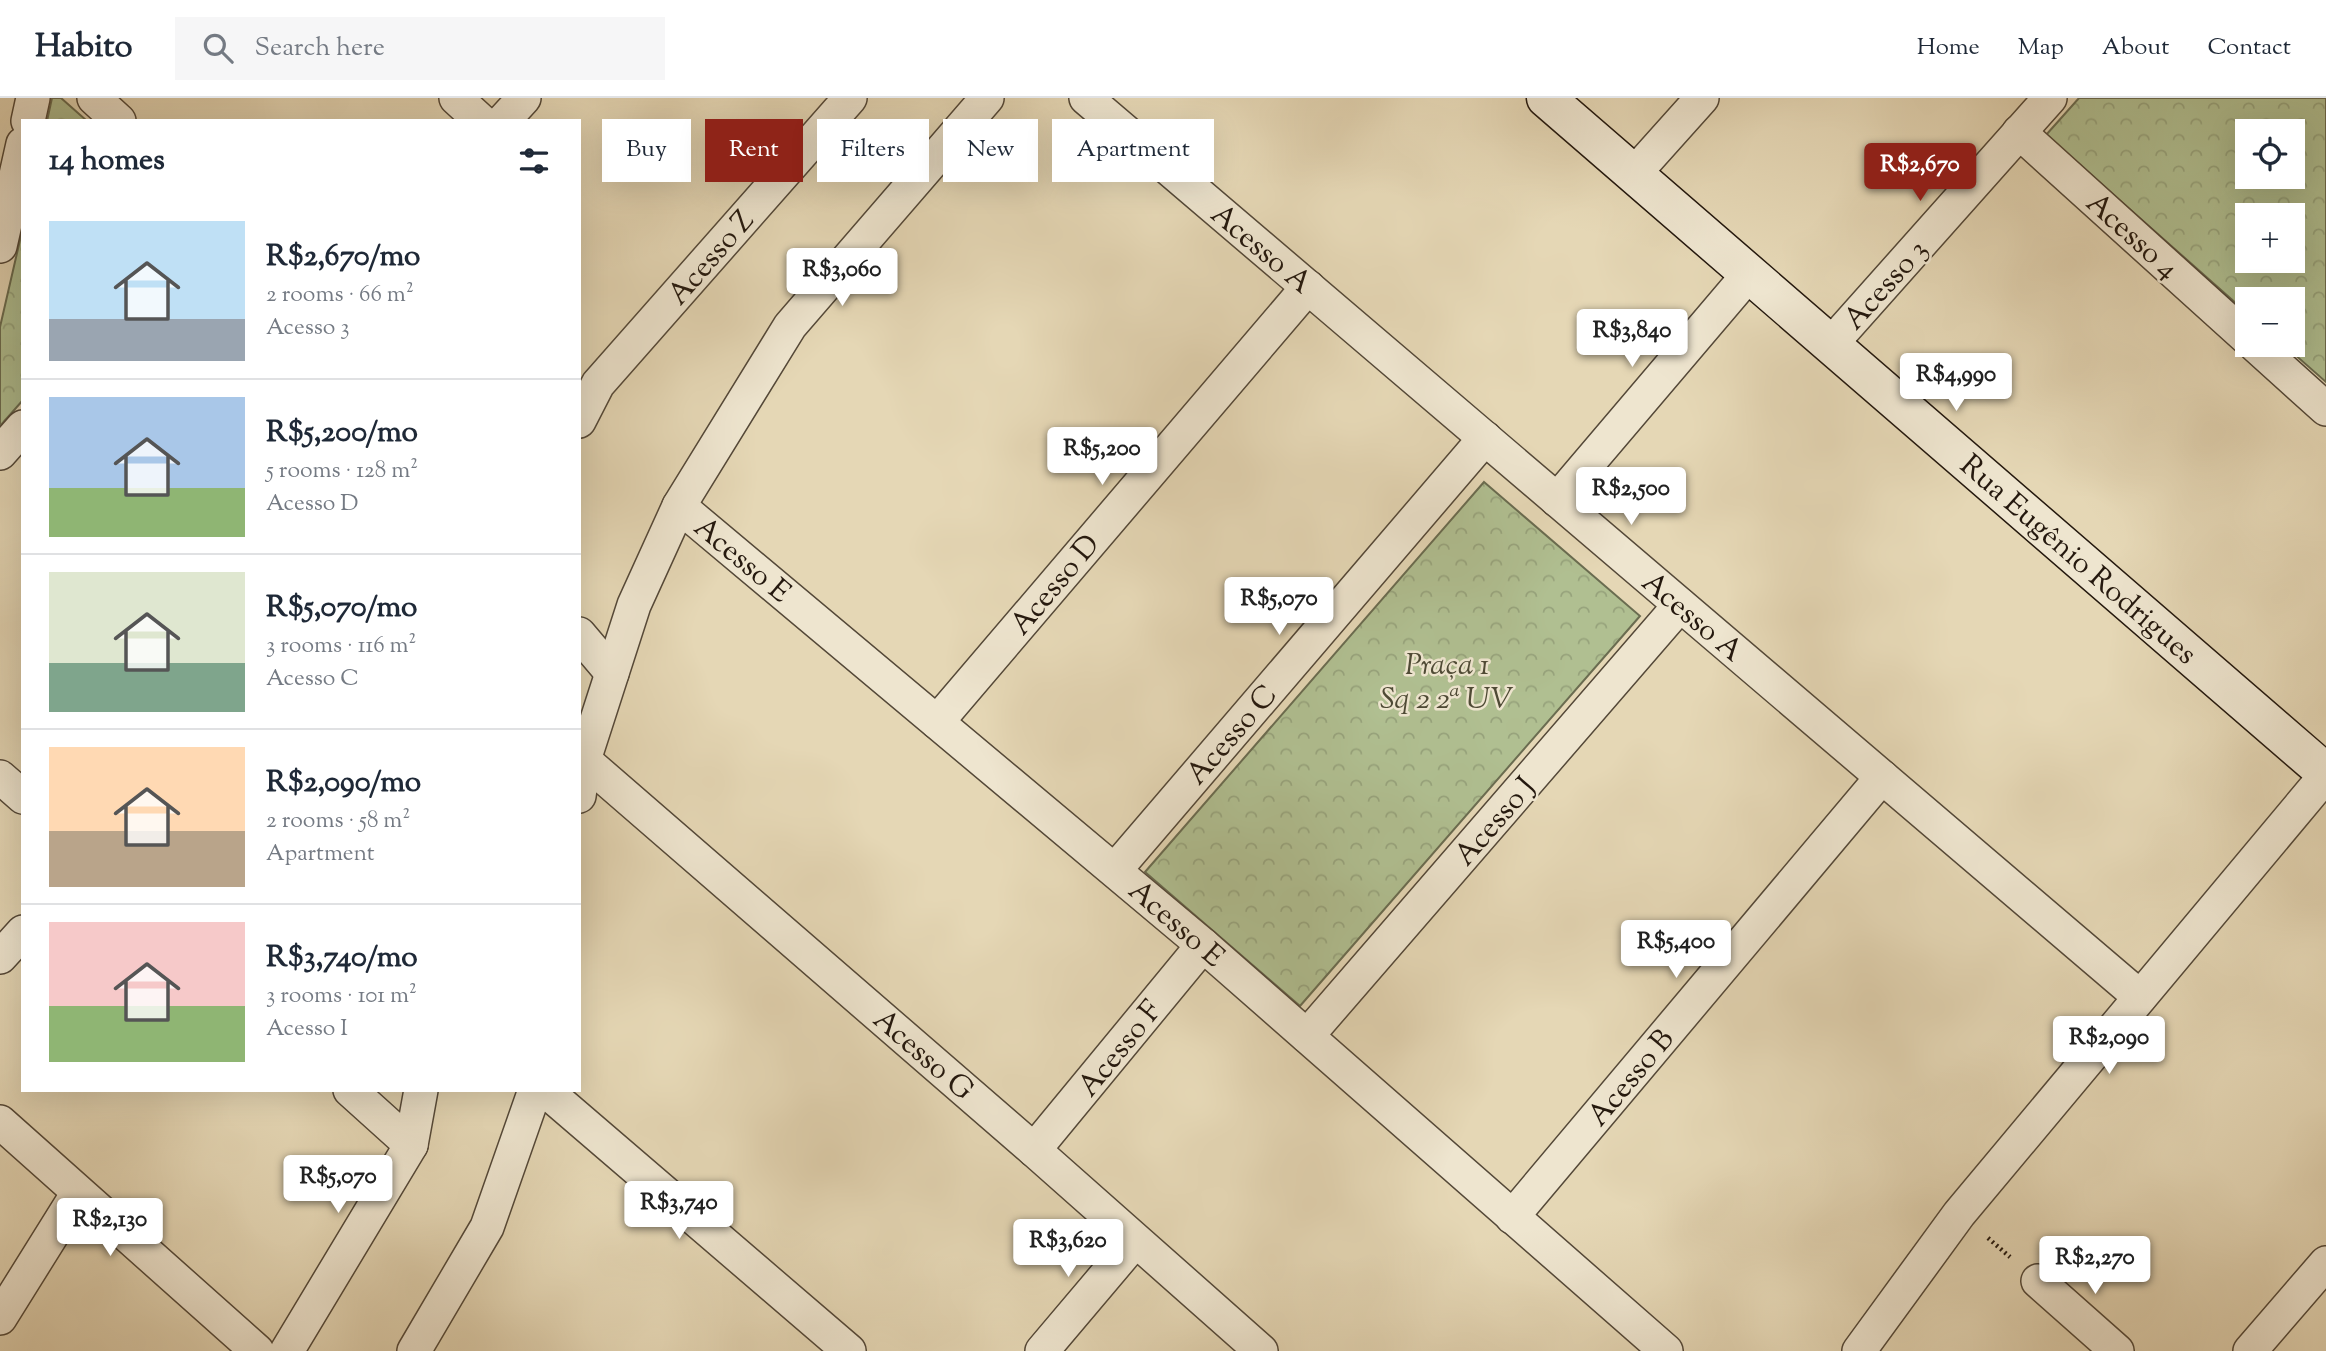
<!DOCTYPE html>
<meta charset="utf-8">
<style>
body{margin:0;font-family:"Sorts Mill Goudy",serif;background:#f6f6f7;color:#1f2937;height:100vh;display:flex;flex-direction:column;font-size:26px;white-space:nowrap}
*{box-sizing:border-box;margin:0}
p{font-size:23px;color:#747a83}
.icon{flex:none;width:38px;height:38px;fill:none;stroke:currentColor;stroke-width:2;stroke-linecap:round;stroke-linejoin:round}
.map{position:relative;flex:1;overflow:hidden}
.details{position:absolute;left:21px;top:21px;width:560px;height:973px;display:flex;flex-direction:column;background:#fff;border-radius:0px;box-shadow:0 7px 28px #0002}
.details>*{flex:none}
.guide{position:absolute;left:602px;top:21px;width:665px;height:63px;display:flex;gap:14px}
.tools{position:absolute;left:2235px;top:21px;display:grid;gap:14px}
.tools a{display:grid;place-items:center;width:70px;height:70px;border-radius:0px;background:#fff;box-shadow:0 7px 28px #0002;font-size:35px}
.price{position:absolute;translate:-50% -60px;padding:0 16px;border-radius:7px;background:#fff;color:#222;font-size:23px;line-height:46px;filter:drop-shadow(0 2px 4px #0008)}
.price::after{content:'';position:absolute;left:50%;top:42px;width:21px;height:16px;margin-left:-10px;background:inherit;clip-path:polygon(0 0,100% 0,50% 100%)}
.price.on{background:#8f2418;color:#fff}
ul{padding:0;list-style:none}
li{display:flex;align-items:center;gap:21px;height:175px;padding:0 28px}
li+li{border-top:2px solid #e0e1e3}
li span{display:grid;place-items:center;flex:none;width:196px;height:140px;border-radius:0px;color:#555}
li>.icon{margin-inline-start:auto}
span .icon{width:84px;height:84px;fill:#fffc;stroke-width:1}
li b{font-size:30px}
h2{display:flex;justify-content:space-between;align-items:center;height:84px;padding:0 28px;font-size:30px}
.tag{padding:0 24px;border-radius:0px;background:#fff;box-shadow:0 7px 28px #0002;font-size:24px;line-height:63px}
.tag.on{background:#8f2418;color:#fff}
header{display:flex;align-items:center;gap:42px;box-sizing:border-box;height:98px;padding:0 35px;background:#fff;border-bottom:2px solid #e0e1e3}
header strong{font-size:33px}
nav{display:flex;gap:38px;margin-inline-start:auto;font-size:24px}
.search{width:490px;height:63px;background:#f6f6f7;display:flex;align-items:center;gap:18px;box-sizing:border-box;padding:0 24px;border-radius:0px;color:#747a83;font-size:26px}
.map>svg:first-child{display:block}
.park{fill:url(#park-crowns);stroke:#6a6c50;stroke-width:2;fill-rule:evenodd}
.lines{fill:none;stroke-linecap:round;stroke-linejoin:round}
.street-casing{stroke:#544838;stroke-width:36}
.secondary-casing{stroke:#24180e;stroke-width:41}
.path{stroke:#24180e;stroke-width:4.5;stroke-dasharray:2 3.5;stroke-linecap:butt}
.street{stroke:#eee5cf;stroke-width:33}
.secondary{stroke:#eee5cf;stroke-width:38}
.labels{text-anchor:middle;stroke-width:5;stroke-linejoin:round;paint-order:stroke}
.street-label{font-size:30px;fill:#24180e;stroke:#eee5cf}
.park-label{font-size:30px;font-style:italic;fill:#4e4a35;stroke:#eee5cf}
</style>
<header>
<strong>Habito</strong>
<div class="search"><svg class="icon" aria-label="search" viewBox="0 0 24 24"><circle cx="10" cy="10" r="6"/><path d="M15 15l6 6"/></svg>Search here</div>
<nav><a>Home</a><a>Map</a><a>About</a><a>Contact</a></nav>
</header>
<div class="map">
<svg width="2326" height="1253" viewBox="0 0 2326 1253">
<defs>
<pattern id="park-crowns" width="20" height="18" patternUnits="userSpaceOnUse" patternTransform="scale(1.75)"><rect width="20" height="18" fill="#b0bf91"/><path d="M2 6a3 3 0 1 1 6 0M12 15a3 3 0 1 1 6 0" fill="none" stroke="#97a37c"/></pattern>
</defs>
<rect width="100%" height="100%" fill="#e5d7b5"/>
<filter id="stains"><feTurbulence type="fractalNoise" baseFrequency=".00286" numOctaves="4"/><feColorMatrix values="0 0 0 0 .2 0 0 0 0 .09 0 0 0 0 .02 0 0 0 .5 -.17"/></filter>
<radialGradient id="worn" r=".72"><stop offset=".6" stop-color="#630" stop-opacity="0"/><stop offset="1" stop-color="#630" stop-opacity=".3"/></radialGradient>
<!-- park -->
<g class="park">
<polygon points="52,0 61,0 87,23 47,23"/>
<path d="M2079,0H2326V284L2284,247H2292V201H2247V215L2046,37ZM2247,33H2292V79H2247ZM2247,117H2292V163H2247Z"/>
<polygon points="23,129 23,302 0,328 0,229"/>
<polygon points="1484,384 1640,518 1300,908 1145,774"/>
</g>
<g class="lines">
<!-- street casing -->
<g class="street-casing">
<g id="street">
<polyline points="94,0 119,23"/>
<polyline points="456,0 481,23"/>
<polyline points="1086,0 2140,899"/>
<polyline points="28,23 33,0"/>
<polyline points="503,23 524,0"/>
<polyline points="2019,34 2247,240"/>
<polyline points="1633,77 1702,0"/>
<polyline points="0,148 23,46"/>
<polyline points="1831,246 2050,0"/>
<polyline points="2255,247 2326,311"/>
<polyline points="579,323 598,286 850,0"/>
<polyline points="0,355 23,329"/>
<polyline points="1557,402 1749,176"/>
<polyline points="679,408 1203,847 1666,1253"/>
<polyline points="579,536 612,575"/>
<polyline points="937,624 1308,189"/>
<polyline points="584,662 1034,1052 1261,1253"/>
<polyline points="0,679 23,699"/>
<polyline points="579,698 584,662 634,507 679,408 790,228 987,0"/>
<polyline points="1115,772 1485,340"/>
<polyline points="0,859 23,834"/>
<polyline points="1307,938 1680,507"/>
<polyline points="350,992 411,1047"/>
<polyline points="545,992 849,1253"/>
<polyline points="0,1024 257,1253"/>
<polyline points="1034,1052 1203,847"/>
<polyline points="1512,1119 1882,679"/>
<polyline points="2038,1183 2117,1253"/>
<polyline points="0,1220 78,1095"/>
<polyline points="287,1253 411,1047 421,992"/>
<polyline points="414,1253 487,1129 535,992"/>
<polyline points="1042,1253 1135,1143"/>
<polyline points="1859,1253 1959,1116 2326,677"/>
<polyline points="2250,1253 2326,1165"/>
</g>
</g>
<!-- secondary casing -->
<g class="secondary-casing">
<polyline id="secondary" points="1546,0 2326,675"/>
</g>
<!-- path -->
<polyline class="path" points="1988,1140 2010,1159"/>
<!-- street -->
<use href="#street" class="street"/>
<!-- secondary -->
<use href="#secondary" class="secondary"/>
</g>
<g class="labels">
<!-- street labels -->
<g class="street-label">
<text transform="translate(2133 137) rotate(42)" y="10">Acesso 4</text>
<text transform="translate(1262 150) rotate(40)" y="10">Acesso A</text>
<text transform="translate(710 159) rotate(-49)" y="10">Acesso Z</text>
<text transform="translate(1885 186) rotate(-48)" y="10">Acesso 3</text>
<text transform="translate(743 461) rotate(40)" y="10">Acesso E</text>
<text transform="translate(2079 461) rotate(41)" y="10">Rua Eugênio Rodrigues</text>
<text transform="translate(1054 486) rotate(-50)" y="10">Acesso D</text>
<text transform="translate(1693 518) rotate(40)" y="10">Acesso A</text>
<text transform="translate(1231 636) rotate(-49)" y="10">Acesso C</text>
<text transform="translate(1494 723) rotate(-49)" y="10">Acesso J</text>
<text transform="translate(1177 825) rotate(41)" y="10">Acesso E</text>
<text transform="translate(1119 950) rotate(-51)" y="10">Acesso F</text>
<text transform="translate(924 956) rotate(41)" y="10">Acesso G</text>
<text transform="translate(1630 979) rotate(-50)" y="10">Acesso B</text>
</g>
<!-- park labels -->
<g class="park-label">
<text x="1447" y="576">Praça 1<tspan x="1447" dy="34">Sq 2 2ª UV</tspan></text>
</g>
</g>
<rect width="100%" height="100%" filter="url(#stains)"/>
<rect width="100%" height="100%" fill="url(#worn)"/>
</svg>
<div class="tools">
<a><svg class="icon" aria-label="locate" viewBox="0 0 24 24"><circle cx="12" cy="12" r="6"/><path d="M12 2v4M12 18v4M2 12h4M18 12h4"/></svg></a>
<a>+</a>
<a>−</a>
</div>
<b class="price on" style="left:1920px;top:105px">R$2,670</b>
<b class="price" style="left:842px;top:210px">R$3,060</b>
<b class="price" style="left:1632px;top:271px">R$3,840</b>
<b class="price" style="left:1956px;top:315px">R$4,990</b>
<b class="price" style="left:1102px;top:389px">R$5,200</b>
<b class="price" style="left:1631px;top:429px">R$2,500</b>
<b class="price" style="left:1279px;top:539px">R$5,070</b>
<b class="price" style="left:1676px;top:882px">R$5,400</b>
<b class="price" style="left:2109px;top:978px">R$2,090</b>
<b class="price" style="left:338px;top:1117px">R$5,070</b>
<b class="price" style="left:679px;top:1143px">R$3,740</b>
<b class="price" style="left:110px;top:1160px">R$2,130</b>
<b class="price" style="left:1068px;top:1181px">R$3,620</b>
<b class="price" style="left:2095px;top:1198px">R$2,270</b>
<div class="guide">
<a class="tag">Buy</a>
<a class="tag on">Rent</a>
<a class="tag">Filters</a>
<a class="tag">New</a>
<a class="tag">Apartment</a>
</div>
<section class="details">
<h2>14 homes<svg class="icon" aria-label="filters" viewBox="0 0 24 24"><path d="M4 7h16M4 17h16"/><circle cx="9" cy="7" r="2"/><circle cx="15" cy="17" r="2"/></svg></h2>
<ul>
<li><span style="background:linear-gradient(#bfe0f5 70%,#9aa5b1 0)"><svg class="icon" aria-label="home" viewBox="0 0 24 24"><path d="M3 11l9-7 9 7M6 9v11h12V9"/></svg></span><div><b>R$2,670/mo</b><p>2 rooms · 66 m²</p><p>Acesso 3</p></div></li>
<li><span style="background:linear-gradient(#a9c7e8 65%,#8fb573 0)"><svg class="icon" aria-label="home" viewBox="0 0 24 24"><path d="M3 11l9-7 9 7M6 9v11h12V9"/></svg></span><div><b>R$5,200/mo</b><p>5 rooms · 128 m²</p><p>Acesso D</p></div></li>
<li><span style="background:linear-gradient(#dfe7d0 65%,#7fa58c 0)"><svg class="icon" aria-label="home" viewBox="0 0 24 24"><path d="M3 11l9-7 9 7M6 9v11h12V9"/></svg></span><div><b>R$5,070/mo</b><p>3 rooms · 116 m²</p><p>Acesso C</p></div></li>
<li><span style="background:linear-gradient(#ffd9b3 60%,#b9a48a 0)"><svg class="icon" aria-label="home" viewBox="0 0 24 24"><path d="M3 11l9-7 9 7M6 9v11h12V9"/></svg></span><div><b>R$2,090/mo</b><p>2 rooms · 58 m²</p><p>Apartment</p></div></li>
<li><span style="background:linear-gradient(#f6c9c9 60%,#8fb573 0)"><svg class="icon" aria-label="home" viewBox="0 0 24 24"><path d="M3 11l9-7 9 7M6 9v11h12V9"/></svg></span><div><b>R$3,740/mo</b><p>3 rooms · 101 m²</p><p>Acesso I</p></div></li>
</ul>
</section>
</div>
